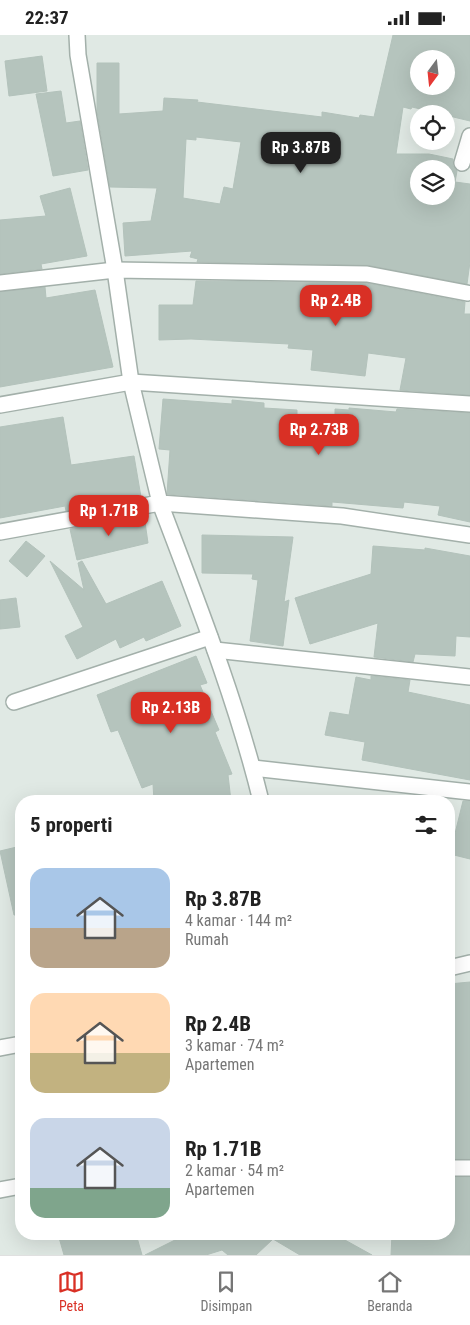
<!DOCTYPE html>
<html lang="id">
<meta charset="utf-8">
<style>
body{margin:0;font-family:"Roboto Condensed",sans-serif;background:#f6f6f6;color:#222;height:100vh;display:flex;flex-direction:column;font-size:19px;white-space:nowrap}
*{box-sizing:border-box;margin:0}
p{font-size:16px;color:#767676}
.icon{flex:none;width:28px;height:28px;fill:none;stroke:currentColor;stroke-width:2;stroke-linecap:round;stroke-linejoin:round}
.map{position:relative;flex:1;overflow:hidden}
.side{position:absolute;left:15px;top:760px;width:440px;height:445px;display:flex;flex-direction:column;background:#fff;border-radius:20px;box-shadow:0 5px 20px #0002}
.side>*{flex:none}
.needle{width:32px;rotate:195deg}
.controls{position:absolute;left:410px;top:15px;display:grid;gap:10px}
.controls a{display:grid;place-items:center;width:45px;height:45px;border-radius:50%;background:#fff;box-shadow:0 5px 20px #0002;font-size:25px}
.price{position:absolute;translate:-50% -42px;padding:0 11px;border-radius:10px;background:#d93025;color:#fff;font-size:16px;line-height:32px;filter:drop-shadow(0 1px 2px #0008)}
.price::after{content:'';position:absolute;left:50%;top:30px;width:15px;height:11px;margin-left:-8px;background:inherit;clip-path:polygon(0 0,100% 0,50% 100%)}
.price.selected{background:#222;color:#fff}
ul{padding:0;list-style:none}
li{display:flex;align-items:center;gap:15px;height:125px;padding:0 15px}
li span{display:grid;place-items:center;flex:none;width:140px;height:100px;border-radius:15px;color:#555}
li>.icon{margin-inline-start:auto}
span .icon{width:60px;height:60px;fill:#fffc;stroke-width:1}
li b{font-size:21px}
h2{display:flex;justify-content:space-between;align-items:center;height:60px;padding:0 15px;font-size:21px}
.status{display:flex;justify-content:space-between;align-items:center;height:35px;padding:0 25px;background:#fff;direction:ltr}
.status svg{height:14px;fill:currentColor}
.dock{display:flex;justify-content:space-around;align-items:center;height:70px;border-top:1px solid #e0e0e0;background:#fff;font-size:14px;color:#767676}
.dock a{display:grid;justify-items:center;gap:2px}
.dock .selected{color:#d93025}
.map>svg:first-child{display:block}
.building{fill:#b5c4bd;stroke:#b3c2bb;fill-rule:evenodd}
.lines{fill:none;stroke-linecap:round;stroke-linejoin:round}
.street-casing{stroke:#a3b0aa;stroke-width:18}
.street{stroke:#fff;stroke-width:15}
</style>
<div class="status"><b>22:37</b><svg viewBox="0 0 49 12"><path d="M0 12V9h3v3zM5 12V6h3v6zM10 12V3h3v9zM15 12V0h3v12zM26 1h20v11H26zM47 4h2v5h-2z"/></svg></div>
<div class="map">
<svg width="470" height="1220" viewBox="0 0 470 1220">
<rect width="100%" height="100%" fill="#e0e9e4"/>
<!-- building -->
<g class="building">
<path d="M393,0H470V86L412,72L411,74L403,72L396,119H429L453,124V131L457,136L455,147L470,149V227L467,249L367,230L197,227L198,224L190,222L192,216L125,221L123,188L151,186L157,153L110,152L97,76V28H119V79L163,76L164,63L198,65L197,67L322,82V77L359,83L360,80L374,82ZM419,24H446V51H419ZM196,102L241,107L233,154L224,152L220,169L183,163L186,104L196,105ZM419,134H446V161H419Z"/>
<polygon points="42,21 47,56 9,61 5,26"/>
<polygon points="61,56 66,88 80,86 88,135 53,141 36,59"/>
<polygon points="70,153 87,221 41,229 42,234 0,239 0,185 46,181 40,161"/>
<polygon points="196,246 366,248 465,267 464,279 470,279 470,360 400,355 406,323 368,318 365,341 311,335 313,315 288,313 289,309 191,304 159,305 159,270 193,270"/>
<polygon points="45,252 46,263 95,255 113,332 0,352 0,257"/>
<polygon points="163,364 232,369 232,365 264,368 264,373 297,375 297,382 335,384 335,374 349,375 349,373 396,377 397,374 470,378 470,487 438,480 440,471 404,467 403,473 332,467 332,471 167,459 170,415 159,414"/>
<polygon points="63,382 71,430 134,421 141,462 66,476 65,471 0,483 0,392"/>
<polygon points="144,480 148,508 77,525 70,494"/>
<polygon points="202,500 293,502 284,567 289,565 283,611 250,606 258,545 252,544 253,539 202,538"/>
<polygon points="26,506 45,521 27,542 9,526"/>
<polygon points="373,511 425,515 425,513 470,521 470,602 456,601 455,621 415,619 413,627 374,622 378,588 310,609 295,563 371,539"/>
<polygon points="50,526 84,555 78,528 82,526 106,569 162,546 181,591 146,606 144,602 120,613 116,604 77,624 65,601 83,592"/>
<polygon points="16,563 20,592 0,594 0,565"/>
<polygon points="196,621 207,648 200,650 219,695 215,697 232,739 228,740 231,766 154,766 153,749 142,753 118,695 111,697 97,660"/>
<polygon points="371,641 410,645 408,657 470,670 470,745 362,725 365,707 325,700 330,677 349,680 356,642 371,645"/>
<polygon points="463,766 470,766 470,824 450,819"/>
<polygon points="21,811 21,880 14,880 0,816"/>
<polygon points="470,947 470,1124 449,1124 449,949"/>
<polygon points="449,1142 470,1142 470,1220 391,1220 392,1199 449,1199"/>
<polygon points="58,1199 136,1199 142,1220 64,1220"/>
<polygon points="196,1199 334,1199 372,1220 300,1220 273,1204 256,1220 228,1220 222,1215 206,1220 145,1220 175,1205"/>
</g>
<g class="lines">
<!-- street casing -->
<g class="street-casing">
<g id="street">
<polyline points="77,0 78,20 115,235 131,347 160,468 342,481 470,500"/>
<polyline points="462,128 470,101"/>
<polyline points="0,248 115,235 367,239 467,258"/>
<polyline points="0,370 131,347 470,369"/>
<path d="M0,497L160,468C197,566 236,664 261,766"/>
<polyline points="215,615 470,642"/>
<polyline points="14,667 210,602"/>
<polyline points="253,733 470,757"/>
<polyline points="449,933 470,928"/>
<polyline points="0,1013 21,1009"/>
<polyline points="449,1133 470,1133"/>
<polyline points="0,1155 21,1151"/>
</g>
</g>
<!-- street -->
<use href="#street" class="street"/>
</g>
</svg>
<div class="controls">
<a><svg class="needle" viewBox="-14 -14 28 28"><path d="M0-13l5 13h-10z" fill="#e53935"/><path d="M0 13l5-13h-10z" fill="#767676"/></svg></a>
<a><svg class="icon" aria-label="locate" viewBox="0 0 24 24"><circle cx="12" cy="12" r="6"/><path d="M12 2v4M12 18v4M2 12h4M18 12h4"/></svg></a>
<a><svg class="icon" aria-label="layers" viewBox="0 0 24 24"><path d="M12 4l9 5-9 5-9-5zM3 14l9 5 9-5"/></svg></a>
</div>
<b class="price selected" style="left:301px;top:139px">Rp 3.87B</b>
<b class="price" style="left:336px;top:292px">Rp 2.4B</b>
<b class="price" style="left:319px;top:421px">Rp 2.73B</b>
<b class="price" style="left:109px;top:502px">Rp 1.71B</b>
<b class="price" style="left:171px;top:699px">Rp 2.13B</b>
<section class="side">
<h2>5 properti<svg class="icon" aria-label="filters" viewBox="0 0 24 24"><path d="M4 7h16M4 17h16"/><circle cx="9" cy="7" r="2"/><circle cx="15" cy="17" r="2"/></svg></h2>
<ul>
<li><span style="background:linear-gradient(#a9c7e8 60%,#b9a48a 0)"><svg class="icon" aria-label="home" viewBox="0 0 24 24"><path d="M3 11l9-7 9 7M6 9v11h12V9"/></svg></span><div><b>Rp 3.87B</b><p>4 kamar · 144 m²</p><p>Rumah</p></div></li>
<li><span style="background:linear-gradient(#ffd9b3 60%,#c2b280 0)"><svg class="icon" aria-label="home" viewBox="0 0 24 24"><path d="M3 11l9-7 9 7M6 9v11h12V9"/></svg></span><div><b>Rp 2.4B</b><p>3 kamar · 74 m²</p><p>Apartemen</p></div></li>
<li><span style="background:linear-gradient(#c9d6e8 70%,#7fa58c 0)"><svg class="icon" aria-label="home" viewBox="0 0 24 24"><path d="M3 11l9-7 9 7M6 9v11h12V9"/></svg></span><div><b>Rp 1.71B</b><p>2 kamar · 54 m²</p><p>Apartemen</p></div></li>
</ul>
</section>
</div>
<nav class="dock">
<a class="selected"><svg class="icon" aria-label="map" viewBox="0 0 24 24"><path d="M3 6l6-2 6 2 6-2v14l-6 2-6-2-6 2zM9 4v14M15 6v14"/></svg>Peta</a>
<a><svg class="icon" aria-label="saved" viewBox="0 0 24 24"><path d="M7 4h10v16l-5-4-5 4z"/></svg>Disimpan</a>
<a><svg class="icon" aria-label="home" viewBox="0 0 24 24"><path d="M3 11l9-7 9 7M6 9v11h12V9"/></svg>Beranda</a>
</nav>
